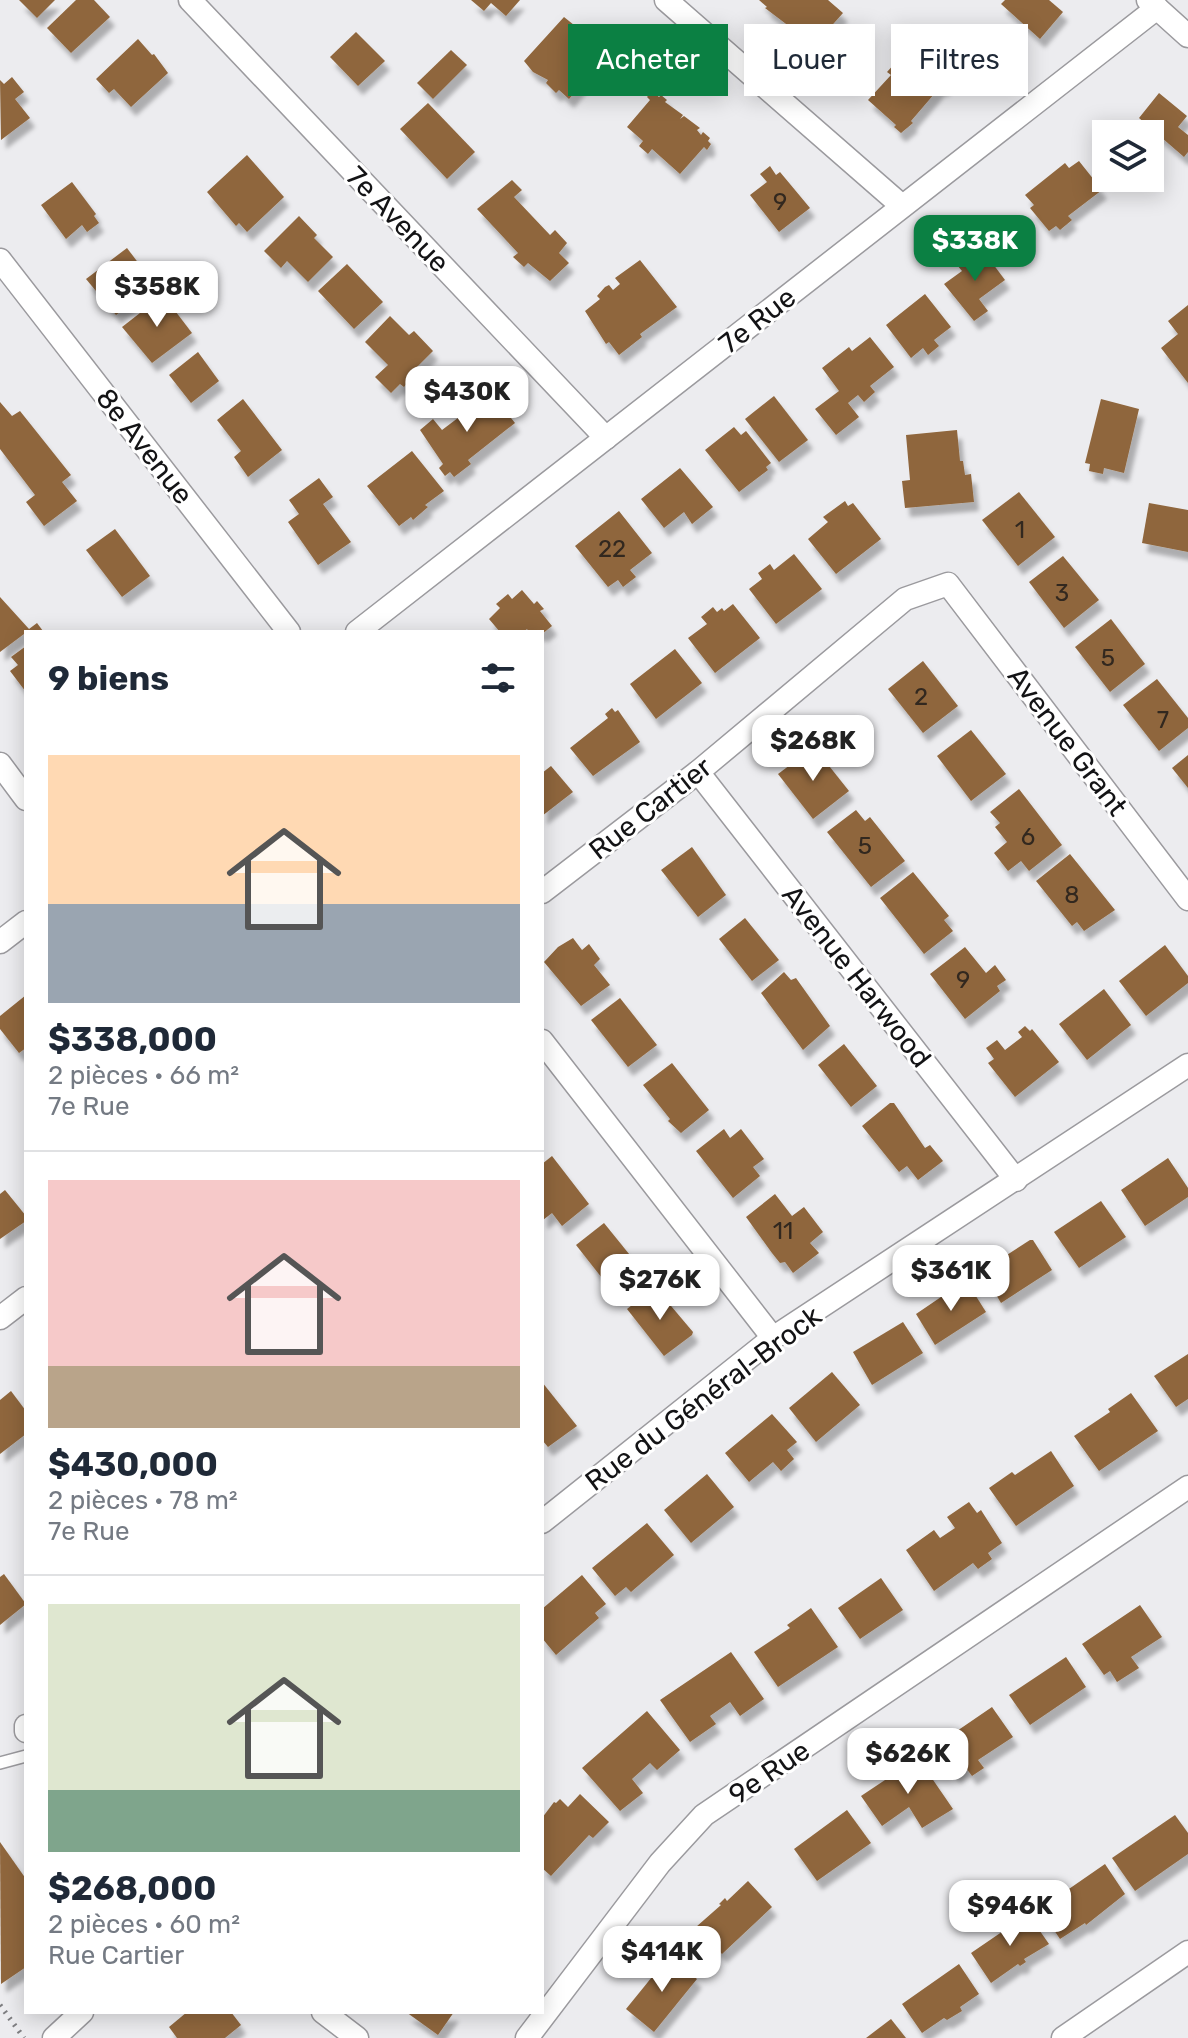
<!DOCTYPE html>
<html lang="fr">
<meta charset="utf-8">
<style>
body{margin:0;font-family:Rubik,sans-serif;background:#f2f2f3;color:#1f2937;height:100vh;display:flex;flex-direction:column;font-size:30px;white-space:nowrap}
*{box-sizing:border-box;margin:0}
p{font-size:26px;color:#747a83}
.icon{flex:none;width:44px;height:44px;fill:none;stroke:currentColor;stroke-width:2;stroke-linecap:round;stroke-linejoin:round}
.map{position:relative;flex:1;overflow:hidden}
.drawer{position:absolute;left:24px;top:630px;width:520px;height:1384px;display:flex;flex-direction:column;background:#fff;border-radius:0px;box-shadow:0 4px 20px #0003}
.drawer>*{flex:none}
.top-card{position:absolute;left:568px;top:24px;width:500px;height:72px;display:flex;gap:16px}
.buttons{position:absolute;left:1092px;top:120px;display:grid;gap:16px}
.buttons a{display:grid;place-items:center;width:72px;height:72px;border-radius:0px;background:#fff;box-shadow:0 4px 20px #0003;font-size:40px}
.price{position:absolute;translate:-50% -68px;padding:0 18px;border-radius:16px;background:#fff;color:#222;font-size:26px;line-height:52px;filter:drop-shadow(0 2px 4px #0008)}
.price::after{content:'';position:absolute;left:50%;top:48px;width:24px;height:18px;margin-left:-12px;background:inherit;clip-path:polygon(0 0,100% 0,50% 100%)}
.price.active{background:#0b8043;color:#fff}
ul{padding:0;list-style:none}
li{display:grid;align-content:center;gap:16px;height:424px;padding:0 24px}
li+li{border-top:2px solid #e0e1e3}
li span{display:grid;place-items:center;height:248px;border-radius:0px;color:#555}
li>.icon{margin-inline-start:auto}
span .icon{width:144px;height:144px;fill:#fffc;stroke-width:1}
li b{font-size:34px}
h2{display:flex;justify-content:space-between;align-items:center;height:96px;padding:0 24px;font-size:34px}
.tag{padding:0 28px;border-radius:0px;background:#fff;box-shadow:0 4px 20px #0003;font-size:28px;line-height:72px}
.tag.active{background:#0b8043;color:#fff}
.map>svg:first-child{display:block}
.building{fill:#8f663c;filter:url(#shadow)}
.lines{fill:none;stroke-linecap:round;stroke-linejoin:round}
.lane-casing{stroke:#9b9a9e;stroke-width:14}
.street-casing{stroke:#9b9a9e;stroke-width:25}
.path{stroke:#7e7e81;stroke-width:5;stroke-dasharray:2 6;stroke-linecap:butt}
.lane{stroke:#fff;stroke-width:11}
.street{stroke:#fff;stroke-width:22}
.labels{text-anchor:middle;stroke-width:6;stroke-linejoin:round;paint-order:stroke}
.number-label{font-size:24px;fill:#32281f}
.street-label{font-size:28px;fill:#131315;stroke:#fff}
</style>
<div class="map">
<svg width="1188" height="2038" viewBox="0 0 1188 2038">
<defs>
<filter id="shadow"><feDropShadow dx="5" dy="9" stdDeviation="2" flood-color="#0004"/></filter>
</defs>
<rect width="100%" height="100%" fill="#ececef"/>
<!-- building -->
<g class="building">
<polygon points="19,0 55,0 37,18"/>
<polygon points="76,0 94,0 110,17 71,53 47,28"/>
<polygon points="471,0 520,0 506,16 491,3 484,11"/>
<polygon points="759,0 828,0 843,13 818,41 820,44 815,49 792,32 794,30 765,8 767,7"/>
<polygon points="1005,0 1049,0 1063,12 1040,39 1001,4"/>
<polygon points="564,17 604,49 584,72 589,76 569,99 559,90 556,93 546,83 548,80 533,72 524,61"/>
<polygon points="356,32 385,61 358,86 330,57"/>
<polygon points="138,39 152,55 154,54 168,73 131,107 114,89 109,93 96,79"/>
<polygon points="916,46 944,71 946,68 952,74 943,88 941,86 911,121 913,123 901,133 894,127 896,125 868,100 891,75 887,72 896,62 900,65"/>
<polygon points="451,50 467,65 433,99 417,83"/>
<polygon points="12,77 24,92 15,99 30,118 1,140 0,80 4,84"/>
<polygon points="652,91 659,97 661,95 667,100 665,102 683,115 680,119 684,116 700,128 697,130 701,135 703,132 710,138 708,141 711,144 707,150 704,147 680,174 652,149 648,154 639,146 643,141 627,127 650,100 647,97"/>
<polygon points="1159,93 1187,116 1178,127 1188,135 1188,152 1184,157 1139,118"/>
<polygon points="428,103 475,152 447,179 400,129"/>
<polygon points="247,155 284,197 247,232 239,223 236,226 207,192"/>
<polygon points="1079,161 1102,190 1068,216 1072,220 1060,230 1056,226 1049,231 1030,208 1034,205 1025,195 1065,163 1069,168"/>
<polygon points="770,166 776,175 780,172 810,208 779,232 750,195 767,182 760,174"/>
<polygon points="512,180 522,190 514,197 550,235 555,230 567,243 559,253 569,263 550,281 528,263 524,267 513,257 518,253 477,209"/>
<polygon points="72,182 96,214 94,216 99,223 87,232 82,225 66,239 41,205"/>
<polygon points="299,216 317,235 314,238 333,257 308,282 287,261 281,268 264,251"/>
<polygon points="127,248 155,285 116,315 86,279"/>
<polygon points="981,248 1005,280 979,299 988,311 974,321 944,284 962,271 957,265"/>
<polygon points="640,260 677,307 640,334 642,337 619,355 609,342 606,344 585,311 600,299 597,296 605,287 609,285 613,290 620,284 615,278"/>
<polygon points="347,264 383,302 354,329 318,291"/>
<polygon points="925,294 951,327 934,340 939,346 928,355 923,348 911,358 886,325"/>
<polygon points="163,295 192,333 152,363 122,327"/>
<polygon points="1188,305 1188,383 1161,348 1178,334 1168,321"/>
<polygon points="390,316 409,335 414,331 433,351 407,377 410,380 404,387 400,384 391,393 375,377 388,365 365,342"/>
<polygon points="870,337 894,367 870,386 875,392 864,402 858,395 848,403 859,417 836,435 815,409 839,391 822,368 849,347 852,351"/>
<polygon points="198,352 219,381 191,403 169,375"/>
<polygon points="491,393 515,423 468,460 471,464 454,477 450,472 445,476 439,468 443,464 420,430 433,419 442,430"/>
<polygon points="774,396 808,440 779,462 745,419"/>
<polygon points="243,399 282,450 248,477 234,457 241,451 217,420"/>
<polygon points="1101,399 1139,409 1124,473 1104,468 1103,474 1089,471 1090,464 1085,463"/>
<polygon points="0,402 12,416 20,411 71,475 62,482 77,501 44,526 26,502 35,495 0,449"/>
<polygon points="734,427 741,435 746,431 771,463 766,467 768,470 739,492 705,450"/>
<polygon points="957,430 960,461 963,461 965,475 971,474 974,502 905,508 902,481 910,480 906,435"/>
<polygon points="412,451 444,491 425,505 428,507 413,520 411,517 399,526 367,486"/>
<polygon points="680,468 713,507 692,524 684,512 664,528 641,499"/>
<polygon points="319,478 333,497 323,504 351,542 318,565 288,522 299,514 289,500"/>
<polygon points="1019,492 1055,537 1018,566 982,520"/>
<polygon points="845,501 848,506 853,503 881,539 836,574 808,539 828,522 823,517"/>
<polygon points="1149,503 1188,510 1188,552 1142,543"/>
<polygon points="619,511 652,553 630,570 636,577 623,587 618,580 608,587 575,546"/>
<polygon points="115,529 150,576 122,597 86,550"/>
<polygon points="794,554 822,589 776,624 749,589 762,579 758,573 770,564 774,570"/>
<polygon points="1063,556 1099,600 1064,628 1029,582"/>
<polygon points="522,590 534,604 537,601 544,609 540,611 552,626 542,634 542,632 529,632 527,629 523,632 500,632 489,619 500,608 496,604 508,594 512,599"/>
<polygon points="0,597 29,629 37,623 43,631 26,632 26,636 24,634 0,652"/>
<polygon points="733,604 760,638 715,673 688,638 707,624 701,617 713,607 717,612 722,608 724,611"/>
<polygon points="1111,619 1145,664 1110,692 1075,647"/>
<polygon points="26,646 26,692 10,671 18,665 11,657"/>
<polygon points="675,649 702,683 656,719 630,684"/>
<polygon points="923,661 958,706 923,733 888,689"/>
<polygon points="1157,679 1188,718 1188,728 1159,751 1123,705"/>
<polygon points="612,708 615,712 618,710 640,742 593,776 570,748 608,718 605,714"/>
<polygon points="971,730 1006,774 971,801 937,756"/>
<polygon points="814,747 849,791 813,819 778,774"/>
<polygon points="1188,755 1188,788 1172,768"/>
<polygon points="551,766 573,792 542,816 542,773"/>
<polygon points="1019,789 1062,845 1029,871 1021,861 1008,871 994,853 1007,842 995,827 1000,823 990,812"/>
<polygon points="856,810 865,821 870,817 905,861 871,887 827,832"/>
<polygon points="692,847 726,895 698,917 661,870"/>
<polygon points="1070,854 1115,910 1084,931 1077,922 1072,926 1036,881"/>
<polygon points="913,872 949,916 944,920 953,931 924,954 880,898"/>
<polygon points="745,918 779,960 752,981 719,939"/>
<polygon points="573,938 582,950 589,944 600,959 594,965 610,985 581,1006 544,962 558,947"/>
<polygon points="1165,945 1188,976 1188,983 1146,1016 1119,981"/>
<polygon points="965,947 986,973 995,965 1006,980 997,986 1000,991 965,1019 930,974"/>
<polygon points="784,972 791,980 796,978 830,1026 803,1050 761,993"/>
<polygon points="1104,989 1131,1025 1087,1060 1059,1024"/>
<polygon points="26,995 26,1048 19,1053 0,1029 0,1016"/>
<polygon points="620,998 657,1045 628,1067 591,1020"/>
<polygon points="1025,1026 1030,1031 1032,1029 1059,1062 1015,1097 988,1063 994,1059 986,1048 997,1040 1005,1050 1022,1037 1018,1032"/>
<polygon points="844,1044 877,1086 851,1107 818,1065"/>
<polygon points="672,1063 709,1110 681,1133 668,1121 670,1119 643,1085"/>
<polygon points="890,1103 894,1103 925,1148 930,1145 943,1161 918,1180 907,1166 899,1172 862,1126"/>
<polygon points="724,1129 730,1138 741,1129 764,1159 753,1167 760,1176 733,1198 696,1151"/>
<polygon points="552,1156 589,1204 562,1226 552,1213 543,1220 542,1218 542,1164"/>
<polygon points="1168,1158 1188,1188 1188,1197 1145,1226 1121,1190"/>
<polygon points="5,1190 26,1216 26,1221 0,1239 0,1194"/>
<polygon points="775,1194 792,1216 804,1207 823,1232 810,1243 819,1253 793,1273 785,1262 780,1263 772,1253 746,1217"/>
<polygon points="1101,1201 1126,1237 1079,1268 1054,1232"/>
<polygon points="604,1223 642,1270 613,1292 576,1245"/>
<polygon points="1030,1240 1033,1240 1052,1270 1001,1303 982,1271"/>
<polygon points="963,1282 967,1282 986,1312 935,1345 916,1314"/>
<polygon points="655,1287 693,1332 692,1335 664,1356 627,1309"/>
<polygon points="903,1322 923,1353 872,1385 853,1352"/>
<polygon points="1188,1354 1188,1399 1176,1407 1154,1376"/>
<polygon points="832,1372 860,1405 816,1442 789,1408"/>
<polygon points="542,1382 577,1426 548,1447 542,1440"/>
<polygon points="11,1391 26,1411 26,1434 0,1454 0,1400"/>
<polygon points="1131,1393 1158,1431 1099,1471 1074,1436 1110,1412 1108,1409"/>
<polygon points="772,1414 797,1442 787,1450 794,1459 781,1471 773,1462 749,1482 725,1453"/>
<polygon points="1051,1451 1074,1486 1016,1526 989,1488 1012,1472 1015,1475"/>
<polygon points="707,1474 734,1507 691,1543 664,1510"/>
<polygon points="969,1502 977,1513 981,1510 1002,1543 988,1553 992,1559 978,1569 973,1563 934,1591 906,1550 934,1530 940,1538 955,1528 947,1517"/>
<polygon points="647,1523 674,1555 631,1592 626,1587 615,1596 592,1568"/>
<polygon points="4,1574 26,1604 0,1625 0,1577"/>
<polygon points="582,1575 606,1604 595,1613 599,1618 556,1655 542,1638 542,1609"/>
<polygon points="881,1578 903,1610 860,1639 838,1608"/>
<polygon points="1140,1605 1162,1637 1131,1657 1139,1668 1117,1682 1110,1671 1104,1675 1082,1644"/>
<polygon points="811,1608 838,1647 778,1687 754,1652 790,1628 787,1625"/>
<polygon points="731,1652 764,1699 740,1716 730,1702 710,1716 716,1724 690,1742 660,1700"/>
<polygon points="1066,1657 1086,1687 1030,1725 1009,1695"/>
<polygon points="992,1707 1013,1737 978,1760 984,1768 972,1776 966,1768 955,1775 935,1746"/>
<polygon points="647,1711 680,1750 657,1770 650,1763 632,1779 643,1793 620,1811 582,1768"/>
<polygon points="918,1758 953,1809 922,1828 909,1807 882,1826 861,1796"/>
<polygon points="580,1794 609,1822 593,1838 589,1835 551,1876 542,1868 542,1818 554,1802 556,1803 560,1799 568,1807"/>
<polygon points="847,1810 871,1843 817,1881 794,1849"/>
<polygon points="1175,1815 1188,1833 1188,1854 1135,1891 1112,1858"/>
<polygon points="0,1842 26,1879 26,1967 1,1984"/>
<polygon points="1105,1864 1125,1894 1086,1925 1085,1923 1060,1939 1040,1909"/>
<polygon points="748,1881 772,1907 722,1954 696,1927 721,1905 719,1904 725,1898 727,1901"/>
<polygon points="1028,1914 1049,1944 1024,1959 1026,1962 1020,1966 1018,1964 991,1983 971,1953"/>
<polygon points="669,1956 697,1979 654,2032 626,2009"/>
<polygon points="959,1964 979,1994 960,2007 962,2011 947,2020 944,2018 922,2033 902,2004"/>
<polygon points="187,2012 231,2012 241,2025 225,2038 177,2038 169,2027"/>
<polygon points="406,2012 454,2012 438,2035"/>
<polygon points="891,2019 906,2038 866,2038"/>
</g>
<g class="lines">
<!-- lane casing -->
<g class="lane-casing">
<polyline id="lane" points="0,1763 26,1756"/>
</g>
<!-- street casing -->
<g class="street-casing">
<g id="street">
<polyline points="190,0 606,438"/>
<polyline points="666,0 902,206"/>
<polyline points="1148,0 1188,36"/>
<polyline points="0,260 289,632"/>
<polyline points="357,632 1157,8"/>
<polyline points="0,764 26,799"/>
<polyline points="698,772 1016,1180"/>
<polyline points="542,892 698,772 905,599 948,584 1188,899"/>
<polyline points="0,942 26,922"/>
<polyline points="542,1041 773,1338"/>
<polyline points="0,1318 26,1298"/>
<polyline points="542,1522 773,1338 1188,1065"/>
<polyline points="26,1726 26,1731"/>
<polyline points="323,2012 357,2038"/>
<polyline points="54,2038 82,2012"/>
<polyline points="527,2038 660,1863 704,1815 1188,1487"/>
<polyline points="1063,2038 1188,1952"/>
</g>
</g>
<!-- path -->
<polyline class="path" points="0,2005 24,2038"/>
<!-- lane -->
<use href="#lane" class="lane"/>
<!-- street -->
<use href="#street" class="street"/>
</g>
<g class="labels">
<!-- number labels -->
<g class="number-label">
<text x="780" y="210">9</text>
<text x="1020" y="538">1</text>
<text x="612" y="557">22</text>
<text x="1062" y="601">3</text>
<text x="1108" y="666">5</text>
<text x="921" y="705">2</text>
<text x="1163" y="728">7</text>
<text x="1028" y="845">6</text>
<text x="865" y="854">5</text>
<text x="1072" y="903">8</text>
<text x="963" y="988">9</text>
<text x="783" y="1239">11</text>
</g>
<!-- street labels -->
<g class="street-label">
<text transform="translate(398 219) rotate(46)" y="10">7e Avenue</text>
<text transform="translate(757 320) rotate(-38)" y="10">7e Rue</text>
<text transform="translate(145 446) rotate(52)" y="10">8e Avenue</text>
<text transform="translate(1068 741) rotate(53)" y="10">Avenue Grant</text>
<text transform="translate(650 808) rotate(-38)" y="10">Rue Cartier</text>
<text transform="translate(857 976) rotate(52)" y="10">Avenue Harwood</text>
<text transform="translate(703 1398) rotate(-37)" y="10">Rue du Général-Brock</text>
<text transform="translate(769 1772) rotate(-34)" y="10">9e Rue</text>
</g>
</g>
</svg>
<div class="buttons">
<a><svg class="icon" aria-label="layers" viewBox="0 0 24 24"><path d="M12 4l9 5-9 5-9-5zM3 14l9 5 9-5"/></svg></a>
</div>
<b class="price active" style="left:975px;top:283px">$338K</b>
<b class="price" style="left:157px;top:329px">$358K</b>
<b class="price" style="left:467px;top:434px">$430K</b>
<b class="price" style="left:813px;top:783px">$268K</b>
<b class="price" style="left:951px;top:1313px">$361K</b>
<b class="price" style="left:660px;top:1322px">$276K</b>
<b class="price" style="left:908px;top:1796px">$626K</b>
<b class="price" style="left:1010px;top:1948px">$946K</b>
<b class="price" style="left:662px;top:1994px">$414K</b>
<div class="top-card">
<a class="tag active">Acheter</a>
<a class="tag">Louer</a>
<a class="tag">Filtres</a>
</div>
<section class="drawer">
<h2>9 biens<svg class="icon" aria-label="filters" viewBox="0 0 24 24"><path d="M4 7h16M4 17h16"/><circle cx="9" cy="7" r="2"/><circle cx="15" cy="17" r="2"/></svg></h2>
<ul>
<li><span style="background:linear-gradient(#ffd9b3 60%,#9aa5b1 0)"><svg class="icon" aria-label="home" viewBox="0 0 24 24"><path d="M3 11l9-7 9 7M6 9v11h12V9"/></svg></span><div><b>$338,000</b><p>2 pièces · 66 m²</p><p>7e Rue</p></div></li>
<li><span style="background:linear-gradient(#f6c9c9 75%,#b9a48a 0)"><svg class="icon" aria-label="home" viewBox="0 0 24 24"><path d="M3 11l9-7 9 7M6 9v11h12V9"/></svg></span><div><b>$430,000</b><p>2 pièces · 78 m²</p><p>7e Rue</p></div></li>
<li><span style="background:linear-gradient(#dfe7d0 75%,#7fa58c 0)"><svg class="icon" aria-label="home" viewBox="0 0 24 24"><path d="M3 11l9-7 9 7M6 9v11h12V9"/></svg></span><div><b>$268,000</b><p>2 pièces · 60 m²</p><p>Rue Cartier</p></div></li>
</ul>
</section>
</div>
